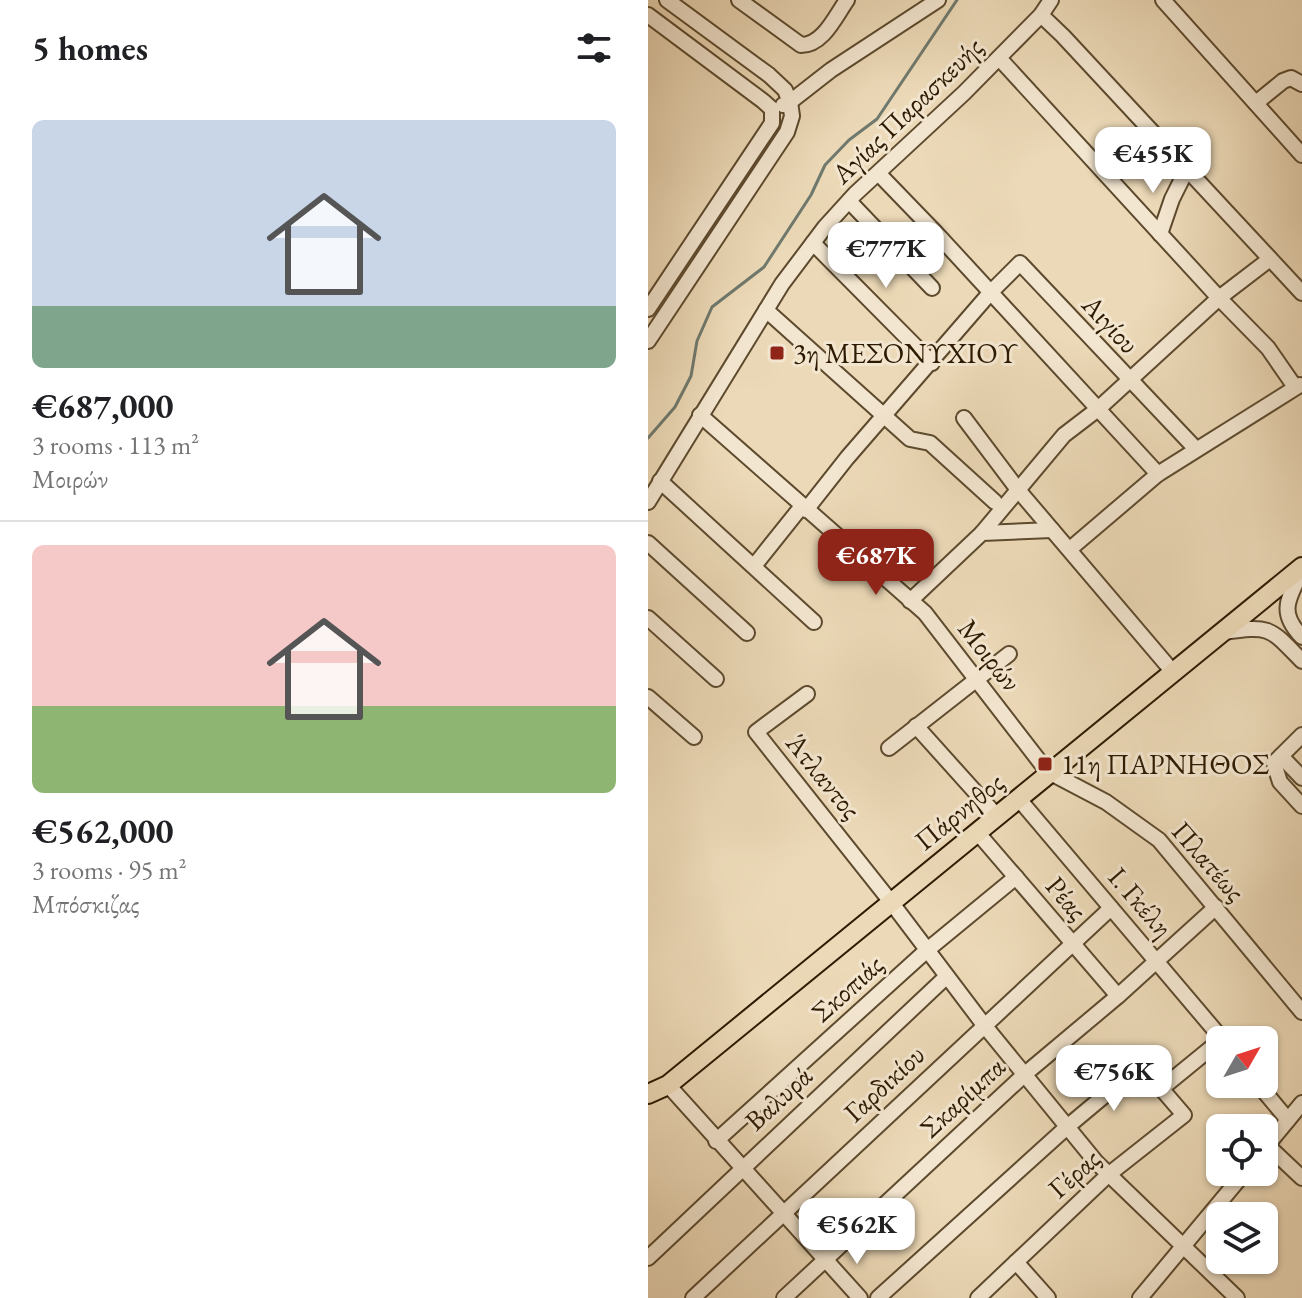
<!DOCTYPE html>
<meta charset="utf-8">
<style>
body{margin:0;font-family:"EB Garamond",serif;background:#f2f2f2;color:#202124;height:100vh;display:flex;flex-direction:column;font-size:30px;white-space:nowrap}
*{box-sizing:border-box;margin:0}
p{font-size:26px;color:#757577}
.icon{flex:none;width:44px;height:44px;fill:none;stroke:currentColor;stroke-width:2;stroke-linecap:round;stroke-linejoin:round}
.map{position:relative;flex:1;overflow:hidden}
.panel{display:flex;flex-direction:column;background:#fff;width:648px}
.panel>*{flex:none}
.needle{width:52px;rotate:51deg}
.fabs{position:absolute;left:558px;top:1026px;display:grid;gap:16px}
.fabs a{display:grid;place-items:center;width:72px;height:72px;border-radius:12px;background:#fff;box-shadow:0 2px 6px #0004;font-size:40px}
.price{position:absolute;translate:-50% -68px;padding:0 18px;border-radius:16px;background:#fff;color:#222;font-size:26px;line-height:52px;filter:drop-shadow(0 2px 4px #0008)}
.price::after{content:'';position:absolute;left:50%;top:48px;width:24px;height:18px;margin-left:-12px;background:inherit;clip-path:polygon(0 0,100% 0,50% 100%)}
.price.selected{background:#8f2418;color:#fff}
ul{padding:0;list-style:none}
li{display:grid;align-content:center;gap:16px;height:424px;padding:0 32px}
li+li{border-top:2px solid #e0e0e0}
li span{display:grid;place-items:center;height:248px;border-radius:12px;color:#555}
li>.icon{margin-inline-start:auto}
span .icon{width:144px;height:144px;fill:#fffc;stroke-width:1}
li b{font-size:34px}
h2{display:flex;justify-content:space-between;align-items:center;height:96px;padding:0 32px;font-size:34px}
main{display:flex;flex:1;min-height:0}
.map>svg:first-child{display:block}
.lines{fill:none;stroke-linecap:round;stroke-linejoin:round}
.stream{stroke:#6f796d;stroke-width:3}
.minor-casing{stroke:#5d4a2e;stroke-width:18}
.major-casing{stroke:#2d1a00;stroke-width:22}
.minor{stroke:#f3e6d0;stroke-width:14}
.major{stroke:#ecd9b7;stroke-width:18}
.poi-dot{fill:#8f2418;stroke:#f3e6d0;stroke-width:3}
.labels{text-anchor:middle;stroke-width:6;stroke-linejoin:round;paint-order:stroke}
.street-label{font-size:28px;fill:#2d1a00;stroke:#f3e6d0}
.poi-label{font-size:28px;fill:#2d1a00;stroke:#f3e6d0;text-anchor:start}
</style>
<main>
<section class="panel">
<h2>5 homes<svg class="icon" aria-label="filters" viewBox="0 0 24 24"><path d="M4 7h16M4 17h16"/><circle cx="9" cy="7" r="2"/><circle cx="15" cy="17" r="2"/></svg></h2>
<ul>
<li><span style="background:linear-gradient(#c9d6e8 75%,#7fa58c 0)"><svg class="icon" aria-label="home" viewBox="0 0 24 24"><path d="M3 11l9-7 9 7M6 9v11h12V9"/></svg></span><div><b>€687,000</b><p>3 rooms · 113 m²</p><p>Μοιρών</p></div></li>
<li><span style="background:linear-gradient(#f6c9c9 65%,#8fb573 0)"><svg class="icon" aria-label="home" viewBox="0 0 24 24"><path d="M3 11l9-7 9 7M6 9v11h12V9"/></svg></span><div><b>€562,000</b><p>3 rooms · 95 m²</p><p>Μπόσκιζας</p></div></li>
</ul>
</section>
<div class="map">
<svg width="654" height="1298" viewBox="0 0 654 1298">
<rect width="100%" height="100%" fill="#ecd9b7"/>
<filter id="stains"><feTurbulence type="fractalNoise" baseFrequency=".0025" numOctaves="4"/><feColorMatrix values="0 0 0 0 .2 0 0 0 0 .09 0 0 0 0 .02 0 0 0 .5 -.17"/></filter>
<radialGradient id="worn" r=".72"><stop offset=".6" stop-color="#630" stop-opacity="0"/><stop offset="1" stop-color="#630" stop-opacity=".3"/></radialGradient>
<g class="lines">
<!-- stream -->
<polyline class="stream" points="0,438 27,407 43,376 49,341 64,307 116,267 163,195 177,165 201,140 229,119 309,0"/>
<!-- minor casing -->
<g class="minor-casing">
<g id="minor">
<path d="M91,0L153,45C175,45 187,17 199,0"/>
<polyline points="515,0 654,155"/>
<polyline points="0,15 115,101 124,109 124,123 0,309"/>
<polyline points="393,15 415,36 654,293"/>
<polyline points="351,58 571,298 620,348 647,387"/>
<polyline points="608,103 635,81 643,78 654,84"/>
<polyline points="135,105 142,102 183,70 290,0"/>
<polyline points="231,174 288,233 510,474"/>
<polyline points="201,201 284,288"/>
<polyline points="512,234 524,199 538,171"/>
<polyline points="165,243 284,363"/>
<polyline points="118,310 262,439 282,443 347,502"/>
<polyline points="0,341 139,132 144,116 142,102 137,90 121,75 19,0"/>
<polyline points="52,415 277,613 399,771 458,802 511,840 654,1012"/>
<polyline points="316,418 371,491 525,672"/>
<polyline points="12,481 166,622"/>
<polyline points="0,502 134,284 177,227 207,194 316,93 393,15 403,0"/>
<polyline points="158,510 199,458 342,293 372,263 547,448"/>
<polyline points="334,533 416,435 450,409 571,298 622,259"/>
<polyline points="0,543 99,633"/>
<polyline points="422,549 510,474 652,385"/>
<polyline points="106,566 154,506"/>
<path d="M654,571C640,599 630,612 654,637"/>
<polyline points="262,601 334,533 404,530"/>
<polyline points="0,618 68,679"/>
<path d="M576,632C623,625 622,628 654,661"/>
<polyline points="159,694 108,732 243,902 336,1025 448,1162 589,1298"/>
<polyline points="0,697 46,737"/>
<polyline points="268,726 348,815"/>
<polyline points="654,735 626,763 632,782 654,806"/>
<polyline points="241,748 361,654"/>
<polyline points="633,756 654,778"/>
<polyline points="370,798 575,1040"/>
<polyline points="329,832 470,996"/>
<polyline points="610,1084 640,1120"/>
<polyline points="20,1085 212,1298"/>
<polyline points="514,1088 574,1039"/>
<polyline points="68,1141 278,951 368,877"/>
<polyline points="619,1145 654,1178"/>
<polyline points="616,1149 654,1103"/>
<polyline points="0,1258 298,977"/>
<polyline points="368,1262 400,1298"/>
<polyline points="45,1298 463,908"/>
<polyline points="136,1298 377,1074 470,996 568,907"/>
<polyline points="230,1298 419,1127 493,1065 536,1115 460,1175 330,1298"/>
<polyline points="492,1298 597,1172"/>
</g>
</g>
<!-- major casing -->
<g class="major-casing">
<polyline id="major" points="0,1094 20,1085 654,567"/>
</g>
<!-- minor -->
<use href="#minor" class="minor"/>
<!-- major -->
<use href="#major" class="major"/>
</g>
<!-- markers -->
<g class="poi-dot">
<rect x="121" y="345" width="16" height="16" rx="4"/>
<rect x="389" y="756" width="16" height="16" rx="4"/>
</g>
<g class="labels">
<!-- street labels -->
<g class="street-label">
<text transform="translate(259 110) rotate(-44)" y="10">Αγίας Παρασκευής</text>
<text transform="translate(463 324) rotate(47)" y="10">Αιγίου</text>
<text transform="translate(342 655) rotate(52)" y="10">Μοιρών</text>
<text transform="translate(176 776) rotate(51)" y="10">Άτλαντος</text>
<text transform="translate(311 811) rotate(-39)" y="10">Πάρνηθος</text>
<text transform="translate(561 861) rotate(49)" y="10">Πλατέως</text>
<text transform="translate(419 898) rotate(50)" y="10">Ρέας</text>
<text transform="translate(493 902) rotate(49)" y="10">Ι. Γκέλη</text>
<text transform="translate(199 988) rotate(-42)" y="10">Σκοπιάς</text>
<text transform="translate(236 1083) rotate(-43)" y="10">Γαρδικίου</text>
<text transform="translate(314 1097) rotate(-43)" y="10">Σκαρίμπα</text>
<text transform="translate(130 1098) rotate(-43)" y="10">Βαλυρά</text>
<text transform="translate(426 1173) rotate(-42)" y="10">Γέρας</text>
</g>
<!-- poi labels -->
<g class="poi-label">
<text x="145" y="363">3η ΜΕΣΟΝΥΧΙΟΥ</text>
<text x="413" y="774">11η ΠΑΡΝΗΘΟΣ</text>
</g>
</g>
<rect width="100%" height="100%" filter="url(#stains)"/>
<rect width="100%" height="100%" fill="url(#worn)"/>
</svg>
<div class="fabs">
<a><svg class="needle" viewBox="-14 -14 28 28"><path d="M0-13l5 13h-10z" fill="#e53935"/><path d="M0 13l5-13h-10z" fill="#757577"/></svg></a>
<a><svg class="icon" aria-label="locate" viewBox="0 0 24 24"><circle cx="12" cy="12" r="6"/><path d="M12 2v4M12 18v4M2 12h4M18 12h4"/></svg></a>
<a><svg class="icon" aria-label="layers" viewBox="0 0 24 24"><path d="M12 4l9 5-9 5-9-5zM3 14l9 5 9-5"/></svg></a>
</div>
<b class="price" style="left:505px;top:195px">€455K</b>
<b class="price" style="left:238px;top:290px">€777K</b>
<b class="price selected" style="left:228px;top:597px">€687K</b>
<b class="price" style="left:466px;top:1113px">€756K</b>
<b class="price" style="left:209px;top:1266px">€562K</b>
</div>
</main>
